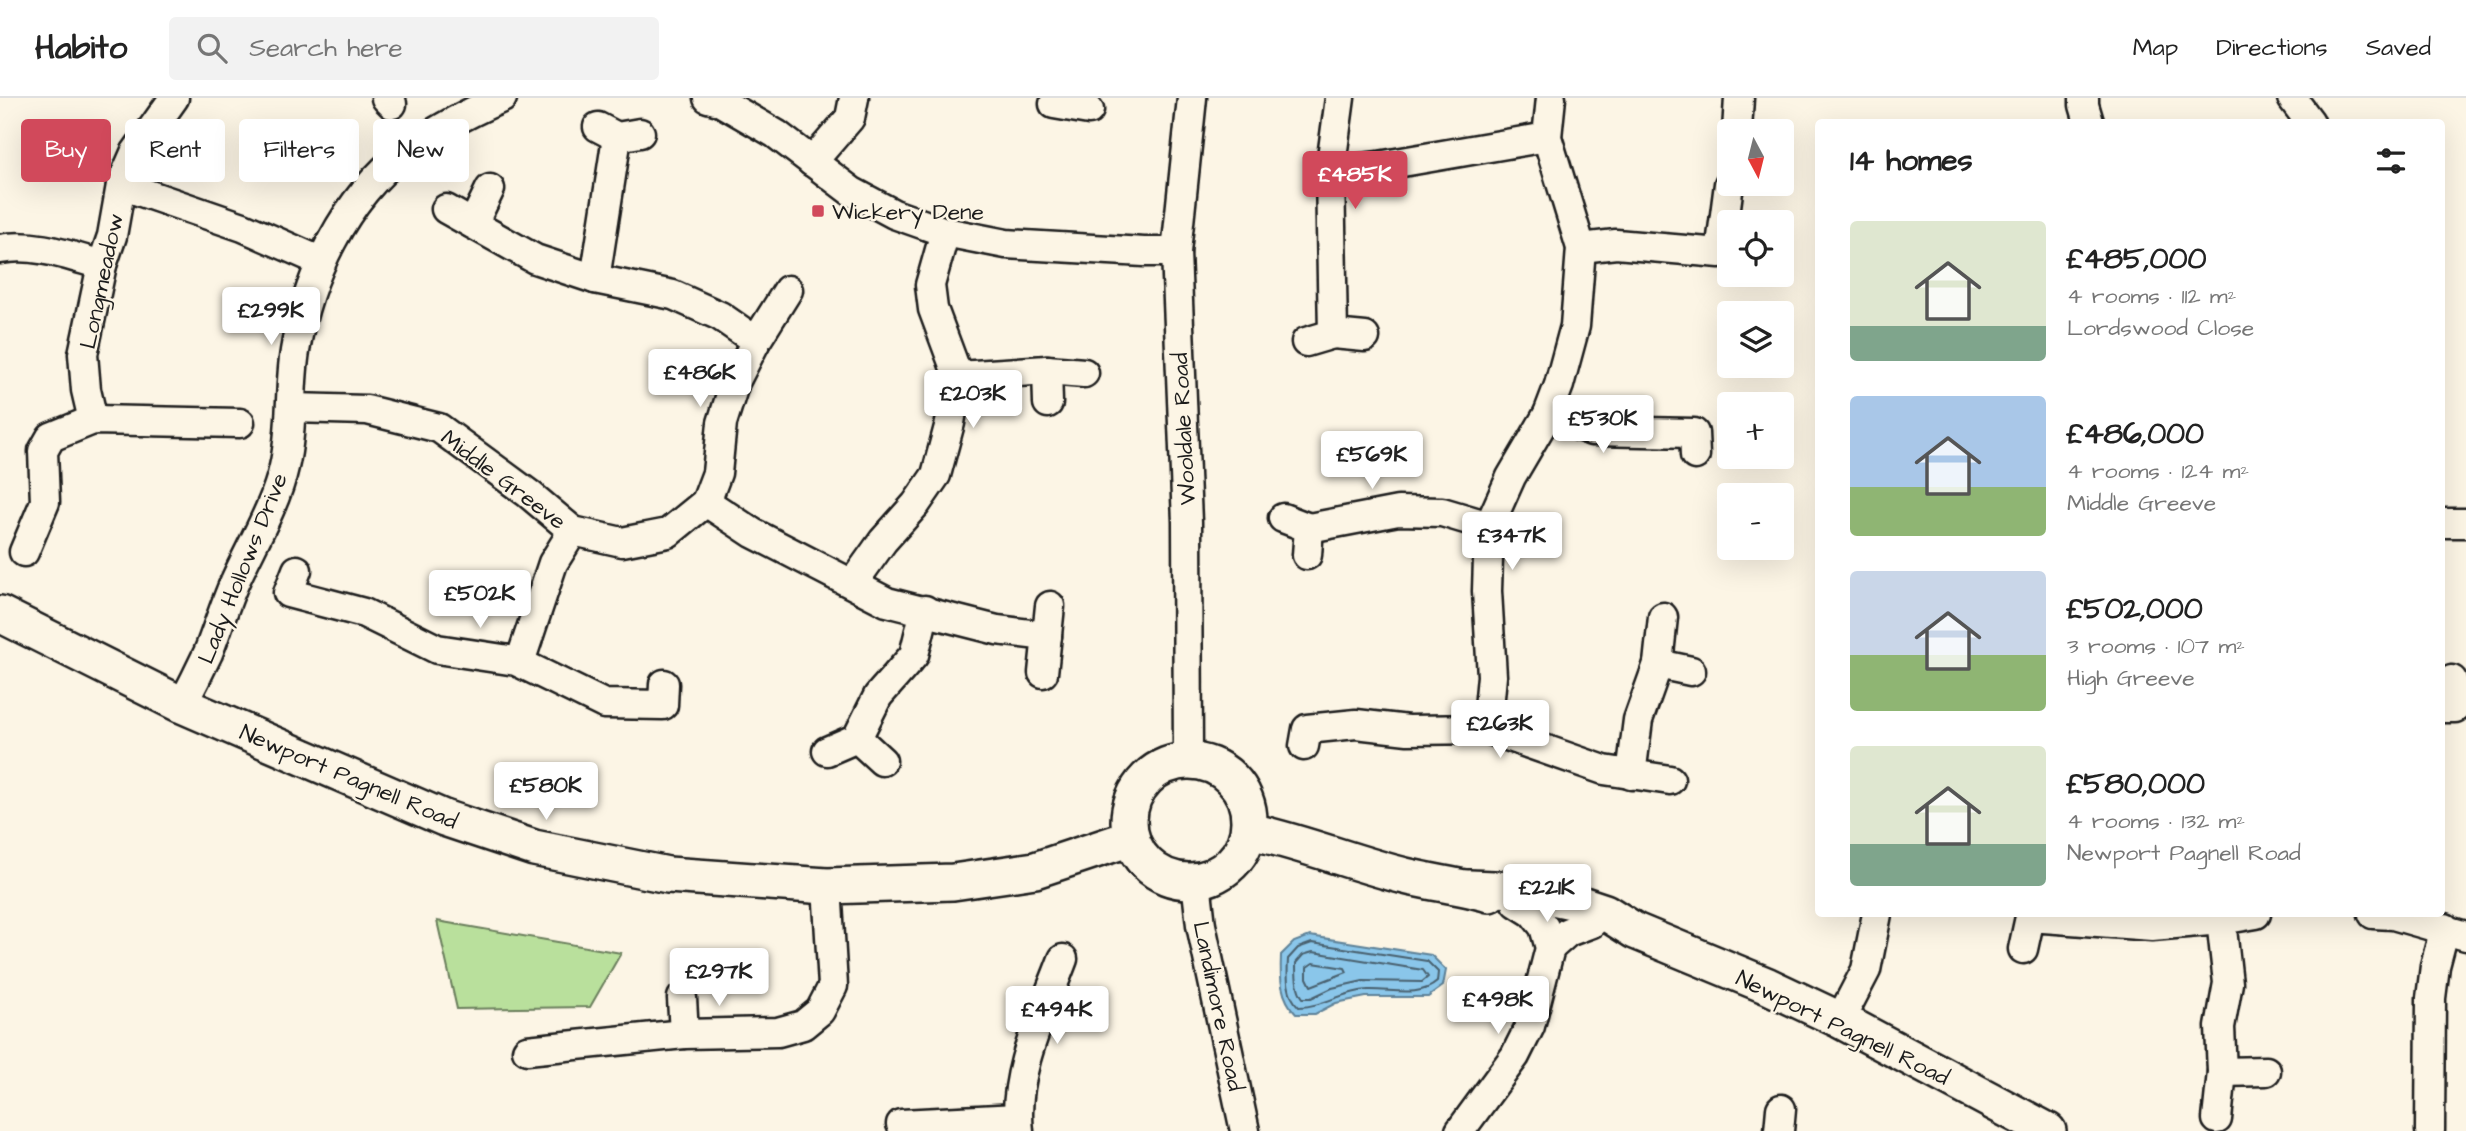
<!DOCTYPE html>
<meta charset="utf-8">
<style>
body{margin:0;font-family:"Architects Daughter",sans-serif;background:#f2f2f2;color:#222;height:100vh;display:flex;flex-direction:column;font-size:26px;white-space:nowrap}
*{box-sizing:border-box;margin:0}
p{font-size:23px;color:#767676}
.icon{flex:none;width:38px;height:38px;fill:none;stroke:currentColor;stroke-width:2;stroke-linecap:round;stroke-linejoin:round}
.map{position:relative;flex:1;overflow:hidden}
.sheet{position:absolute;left:1815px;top:21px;width:630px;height:798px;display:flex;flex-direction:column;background:#fff;border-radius:7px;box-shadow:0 7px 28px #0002}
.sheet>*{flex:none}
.guide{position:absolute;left:21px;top:21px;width:665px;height:63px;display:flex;gap:14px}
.needle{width:46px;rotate:173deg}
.tools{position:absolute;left:1717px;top:21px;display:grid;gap:14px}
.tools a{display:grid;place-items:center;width:77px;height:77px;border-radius:7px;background:#fff;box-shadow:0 7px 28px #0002;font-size:35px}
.price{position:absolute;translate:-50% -60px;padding:0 16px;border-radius:7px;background:#fff;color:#222;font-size:23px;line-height:46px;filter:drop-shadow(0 2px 4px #0008)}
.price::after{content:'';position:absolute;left:50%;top:42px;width:21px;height:16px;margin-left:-10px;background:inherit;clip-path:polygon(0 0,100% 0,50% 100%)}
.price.active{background:#d1495b;color:#fff}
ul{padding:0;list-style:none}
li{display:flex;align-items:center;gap:21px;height:175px;padding:0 35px}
li span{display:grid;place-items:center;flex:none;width:196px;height:140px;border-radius:7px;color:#555}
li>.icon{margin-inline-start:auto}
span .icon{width:84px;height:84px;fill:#fffc;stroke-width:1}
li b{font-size:30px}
h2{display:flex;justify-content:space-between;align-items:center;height:84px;padding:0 35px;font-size:30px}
.pill{padding:0 24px;border-radius:7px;background:#fff;box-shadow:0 7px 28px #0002;font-size:24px;line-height:63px}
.pill.active{background:#d1495b;color:#fff}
header{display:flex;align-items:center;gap:42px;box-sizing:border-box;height:98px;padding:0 35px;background:#fff;border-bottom:2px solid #e0e0e0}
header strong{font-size:33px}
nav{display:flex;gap:38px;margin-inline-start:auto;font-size:24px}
.search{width:490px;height:63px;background:#f2f2f2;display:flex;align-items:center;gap:18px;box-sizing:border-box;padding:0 24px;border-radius:7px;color:#767676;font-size:26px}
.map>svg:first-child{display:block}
.green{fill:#b9e09c;stroke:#6a7e5c;stroke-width:2}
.water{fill:#8ac6ea;stroke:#5e8298;stroke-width:2}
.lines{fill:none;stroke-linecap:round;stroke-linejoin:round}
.shore{stroke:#48606e;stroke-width:2}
.minor-casing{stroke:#1c1c1c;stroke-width:33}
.major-casing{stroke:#1c1c1c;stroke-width:40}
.minor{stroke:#fcf5e5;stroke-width:28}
.major{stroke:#fcf5e5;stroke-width:35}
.poi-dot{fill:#d1495b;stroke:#fcf5e5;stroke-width:2.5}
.labels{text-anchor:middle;stroke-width:5;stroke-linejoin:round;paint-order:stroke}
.poi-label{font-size:23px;fill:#1c1c1c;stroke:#fcf5e5;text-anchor:start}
.street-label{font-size:23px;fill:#1c1c1c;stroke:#fcf5e5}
</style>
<header>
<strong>Habito</strong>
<div class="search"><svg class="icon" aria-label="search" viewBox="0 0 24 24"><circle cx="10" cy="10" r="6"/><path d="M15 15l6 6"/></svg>Search here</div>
<nav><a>Map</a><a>Directions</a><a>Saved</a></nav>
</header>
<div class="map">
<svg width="2466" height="1033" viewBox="0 0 2466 1033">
<rect width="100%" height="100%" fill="#fcf5e5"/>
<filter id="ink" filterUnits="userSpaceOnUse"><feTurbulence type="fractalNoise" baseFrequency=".0143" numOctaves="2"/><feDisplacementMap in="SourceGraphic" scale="14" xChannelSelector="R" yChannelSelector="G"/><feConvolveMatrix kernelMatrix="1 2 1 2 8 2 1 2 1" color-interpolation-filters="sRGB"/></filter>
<g filter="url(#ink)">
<!-- green -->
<polygon class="green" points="437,823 621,855 590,909 457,911"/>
<!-- water -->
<path class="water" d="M1310,838L1431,857L1446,872L1443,888L1428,899H1366L1336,905L1315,916H1296C1280,899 1280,880 1281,857L1294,844Z"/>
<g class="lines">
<!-- shore -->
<g class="shore">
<path d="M1312,845L1427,863L1438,874L1437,884C1419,900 1391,891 1368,892C1343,893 1323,909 1299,909C1286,897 1287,878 1288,861L1298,850Z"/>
<path d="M1313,854L1423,872L1428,879L1422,884L1363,883L1332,890L1311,900H1303C1296,891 1296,877 1296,865L1303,857Z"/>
<polygon points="1313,865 1345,870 1347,874 1311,888 1307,880 1307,869"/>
</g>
<!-- minor casing -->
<g class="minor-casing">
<g id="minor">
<polyline points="386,0 392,6"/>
<polyline points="708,0 719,3 776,36 851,93 894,116 945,134 1006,146 1144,154 1176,154"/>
<polyline points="1340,0 1330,74 1333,236 1365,239"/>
<polyline points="2084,0 2084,7 2089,24"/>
<polyline points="2292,0 2310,24"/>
<polyline points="1054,6 1089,12"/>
<polyline points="598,29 617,39 640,35"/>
<polyline points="1737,33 1739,0"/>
<polyline points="812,64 850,20 854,0"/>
<polyline points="1330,74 1379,68 1547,39"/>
<polyline points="121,87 243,129 320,163"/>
<polyline points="446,111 535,161 595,181 673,197 720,218 756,243"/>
<polyline points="473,126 490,91"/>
<polyline points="1581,150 1616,146 1720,155 1729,86"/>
<path d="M0,151C34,144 70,158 102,167"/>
<polyline points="595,181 617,39"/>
<polyline points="1306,244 1333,236"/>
<polyline points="1047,272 1048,305"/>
<polyline points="958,278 1047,272 1084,275"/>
<polyline points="292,310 367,312 439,330 529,396 573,433 622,444 668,435 706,404 753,435 887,504 997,532 1047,538"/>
<polyline points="1548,316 1592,333 1694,335 1695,357"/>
<polyline points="93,322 86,292 83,256 102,167 112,138 121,87 135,55 174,0"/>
<polyline points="706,404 717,375 722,325 735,284 756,243 788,192"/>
<polyline points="1283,420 1309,430"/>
<polyline points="2441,425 2466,425"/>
<polyline points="24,454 45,404 43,353 51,339 93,322 240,325"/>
<polyline points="1307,457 1309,430 1398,413 1442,414 1489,428"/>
<polyline points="297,472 288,495 364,515 437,551 516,563 604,606 663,607 664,586"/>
<polyline points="853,485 883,443 916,406 936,377 950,325 958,278 933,211 930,187 945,134"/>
<polyline points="520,564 553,465 573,433"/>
<polyline points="1658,566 1691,573"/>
<polyline points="1043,575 1050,508"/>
<path d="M182,607C191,590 200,572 208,555C218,530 225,505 236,481C252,446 276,406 284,369C293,331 289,291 295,253C307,179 344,101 405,54C435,32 468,15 502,0"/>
<polyline points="2441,610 2455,610 2452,582"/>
<polyline points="1487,631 1492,578 1487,493 1489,428 1511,379 1548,316 1559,287 1575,228 1581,150 1547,39 1551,0"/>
<polyline points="857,640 878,598 914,557 925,512"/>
<polyline points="1304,648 1307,631 1356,626 1408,632 1487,631 1604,672 1670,682"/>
<polyline points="827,653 857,640 882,663"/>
<polyline points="1188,662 1187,424 1176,154 1192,0"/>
<polyline points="1631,677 1638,622 1658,566 1663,519"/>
<polyline points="1196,783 1201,827 1245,1033"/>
<polyline points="2373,816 2393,817 2466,838"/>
<polyline points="2221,822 2228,885 2220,929 2222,974 2266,973"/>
<polyline points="1550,850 1568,834 1592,825"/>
<polyline points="2023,851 2030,819 2152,828 2221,822 2256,816"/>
<polyline points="682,900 684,936"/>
<polyline points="1840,922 1866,872 1877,816"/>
<polyline points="527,952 684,936 778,934 803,927 820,913 833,888 827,788"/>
<polyline points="2217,1021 2222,974"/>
<polyline points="901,1026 1017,1020"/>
<path d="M1019,1033C1012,974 1043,915 1063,861"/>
<polyline points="1460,1033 1515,958 1530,928 1550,850 1544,829 1533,815 1517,805"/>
<polyline points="1779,1033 1781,1011"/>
<polyline points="2430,1033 2431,900 2435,868 2445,830"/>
</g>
</g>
<!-- major casing -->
<g class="major-casing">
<g id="major">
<polyline points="0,516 182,607 444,720 534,750 668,777 827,788 953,784 1035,772 1131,740"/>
<circle cx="1189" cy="723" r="60"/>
<path d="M1249,733C1302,744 1352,765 1405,778C1433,785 1462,788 1489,796"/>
<polyline points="1469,790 1519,792 1572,803 1605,814 1635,833 1768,888 1840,922 2048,1033"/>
</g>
</g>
<!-- minor -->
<use href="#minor" class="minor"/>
<!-- major -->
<use href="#major" class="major"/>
</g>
</g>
<!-- markers -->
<rect class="poi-dot" x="811" y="106" width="14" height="14" rx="3.5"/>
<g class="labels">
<!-- poi labels -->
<g class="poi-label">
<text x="832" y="121">Wickery Dene</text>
</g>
<!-- street labels -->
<g class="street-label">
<text transform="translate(101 183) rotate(-78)" y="8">Longmeadow</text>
<text transform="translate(1183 331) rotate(-93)" y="8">Wooldale Road</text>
<text transform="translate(504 381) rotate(37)" y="8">Middle Greeve</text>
<text transform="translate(242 470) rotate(-68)" y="8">Lady Hollows Drive</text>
<text transform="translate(349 678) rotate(23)" y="8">Newport Pagnell Road</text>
<text transform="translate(1219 908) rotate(78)" y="8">Landimore Road</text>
<text transform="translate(1843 929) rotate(26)" y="8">Newport Pagnell Road</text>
</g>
</g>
</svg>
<div class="tools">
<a><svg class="needle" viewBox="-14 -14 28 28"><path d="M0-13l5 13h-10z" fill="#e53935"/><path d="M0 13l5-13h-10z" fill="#767676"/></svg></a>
<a><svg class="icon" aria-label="locate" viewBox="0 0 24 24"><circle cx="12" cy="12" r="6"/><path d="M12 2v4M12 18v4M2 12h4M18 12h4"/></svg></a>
<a><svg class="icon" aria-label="layers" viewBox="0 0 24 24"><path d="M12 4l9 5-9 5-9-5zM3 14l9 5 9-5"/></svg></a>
<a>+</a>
<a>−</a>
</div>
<b class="price active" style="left:1355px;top:113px">£485K</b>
<b class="price" style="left:271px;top:249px">£299K</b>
<b class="price" style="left:700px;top:311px">£486K</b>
<b class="price" style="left:973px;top:332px">£203K</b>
<b class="price" style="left:1603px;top:357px">£530K</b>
<b class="price" style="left:1372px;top:393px">£569K</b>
<b class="price" style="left:1512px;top:474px">£347K</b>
<b class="price" style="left:480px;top:532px">£502K</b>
<b class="price" style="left:1500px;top:662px">£263K</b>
<b class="price" style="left:546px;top:724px">£580K</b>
<b class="price" style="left:1547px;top:826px">£221K</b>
<b class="price" style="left:719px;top:910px">£297K</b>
<b class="price" style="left:1498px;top:938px">£498K</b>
<b class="price" style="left:1057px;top:948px">£494K</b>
<div class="guide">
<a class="pill active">Buy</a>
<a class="pill">Rent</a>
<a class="pill">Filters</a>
<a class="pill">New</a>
</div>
<section class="sheet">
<h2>14 homes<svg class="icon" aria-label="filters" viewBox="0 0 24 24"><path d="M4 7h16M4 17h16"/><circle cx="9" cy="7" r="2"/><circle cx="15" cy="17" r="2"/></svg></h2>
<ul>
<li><span style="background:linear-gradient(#dfe7d0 75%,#7fa58c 0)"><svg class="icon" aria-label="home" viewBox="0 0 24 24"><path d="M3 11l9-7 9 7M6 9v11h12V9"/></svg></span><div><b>£485,000</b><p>4 rooms · 112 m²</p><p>Lordswood Close</p></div></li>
<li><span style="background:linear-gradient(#a9c7e8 65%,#8fb573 0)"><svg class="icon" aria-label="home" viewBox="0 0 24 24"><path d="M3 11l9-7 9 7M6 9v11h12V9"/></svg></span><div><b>£486,000</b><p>4 rooms · 124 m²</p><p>Middle Greeve</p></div></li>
<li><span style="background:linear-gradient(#c9d6e8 60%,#8fb573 0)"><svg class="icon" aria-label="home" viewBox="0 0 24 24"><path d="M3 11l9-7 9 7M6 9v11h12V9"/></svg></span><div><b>£502,000</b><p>3 rooms · 107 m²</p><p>High Greeve</p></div></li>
<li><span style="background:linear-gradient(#dfe7d0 70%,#7fa58c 0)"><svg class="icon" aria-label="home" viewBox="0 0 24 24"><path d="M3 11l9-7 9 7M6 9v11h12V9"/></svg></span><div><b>£580,000</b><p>4 rooms · 132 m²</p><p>Newport Pagnell Road</p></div></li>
</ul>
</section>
</div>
